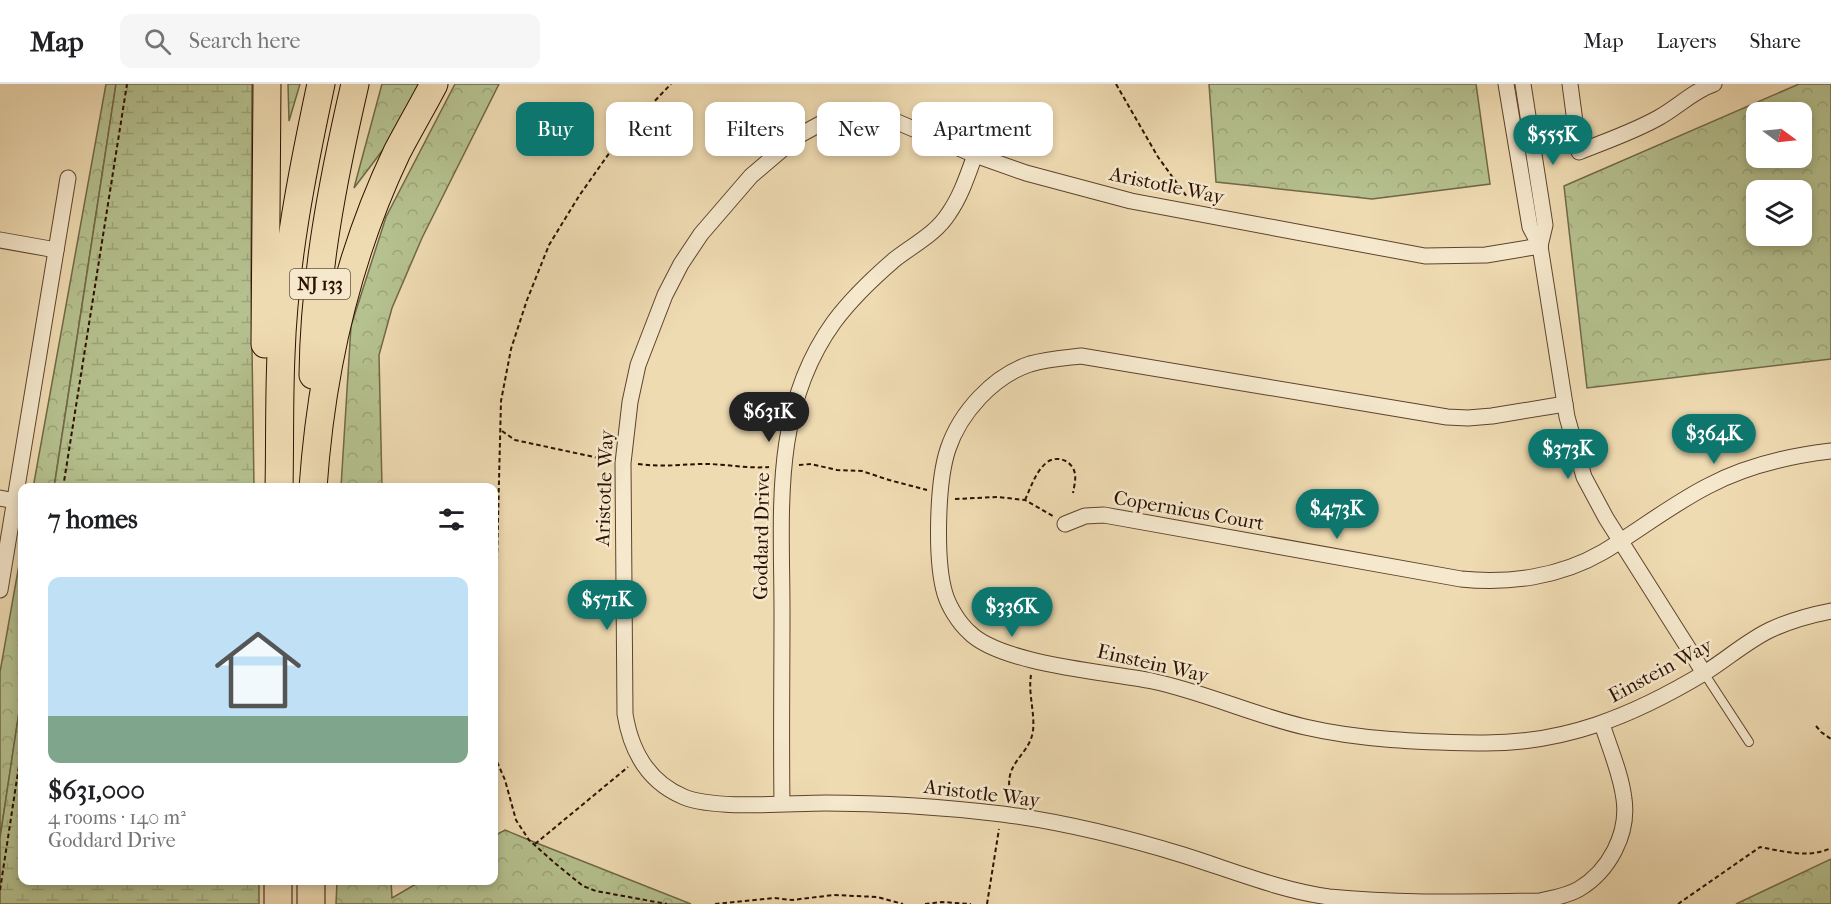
<!DOCTYPE html>
<meta charset="utf-8">
<style>
body{margin:0;font-family:"IM FELL French Canon",serif;background:#f6f6f6;color:#202124;height:100vh;display:flex;flex-direction:column;font-size:22px;white-space:nowrap}
*{box-sizing:border-box;margin:0}
p{font-size:20px;color:#757577}
.icon{flex:none;width:33px;height:33px;fill:none;stroke:currentColor;stroke-width:2;stroke-linecap:round;stroke-linejoin:round}
.map{position:relative;flex:1;overflow:hidden}
.sheet{position:absolute;left:18px;top:399px;width:480px;height:402px;display:flex;flex-direction:column;background:#fff;border-radius:12px;box-shadow:0 3px 9px #0003}
.sheet>*{flex:none}
.guide{position:absolute;left:516px;top:18px;width:570px;height:54px;display:flex;gap:12px}
.needle{width:39px;rotate:105deg}
.fabs{position:absolute;left:1746px;top:18px;display:grid;gap:12px}
.fabs a{display:grid;place-items:center;width:66px;height:66px;border-radius:12px;background:#fff;box-shadow:0 3px 9px #0003;font-size:30px}
.price{position:absolute;translate:-50% -51px;padding:0 14px;border-radius:21px;background:#0f766e;color:#fff;font-size:20px;line-height:39px;filter:drop-shadow(0 2px 3px #0008)}
.price::after{content:'';position:absolute;left:50%;top:36px;width:18px;height:14px;margin-left:-9px;background:inherit;clip-path:polygon(0 0,100% 0,50% 100%)}
.price.current{background:#222;color:#fff}
ul{padding:0;list-style:none}
li{display:grid;align-content:center;gap:12px;height:318px;padding:0 30px}
li+li{border-top:2px solid #e0e0e0}
li span{display:grid;place-items:center;height:186px;border-radius:12px;color:#555}
li>.icon{margin-inline-start:auto}
span .icon{width:108px;height:108px;fill:#fffc;stroke-width:1}
li b{font-size:26px}
h2{display:flex;justify-content:space-between;align-items:center;height:72px;padding:0 30px;font-size:26px}
.pill{padding:0 21px;border-radius:12px;background:#fff;box-shadow:0 3px 9px #0003;font-size:21px;line-height:54px}
.pill.current{background:#0f766e;color:#fff}
header{display:flex;align-items:center;gap:36px;box-sizing:border-box;height:84px;padding:0 30px;background:#fff;border-bottom:2px solid #e0e0e0}
header strong{font-size:28px}
nav{display:flex;gap:33px;margin-inline-start:auto;font-size:21px}
.search{width:420px;height:54px;background:#f6f6f6;display:flex;align-items:center;gap:15px;box-sizing:border-box;padding:0 21px;border-radius:12px;color:#757577;font-size:22px}
.map>svg:first-child{display:block}
.forest{fill:url(#forest-crowns);stroke:#716848;stroke-width:1.5;fill-rule:evenodd}
.wetland{fill:url(#wetland-marsh);stroke:#716848;stroke-width:1.5}
.lines{fill:none;stroke-linecap:round;stroke-linejoin:round}
.service-casing{stroke:#5e432c;stroke-width:10}
.minor-casing{stroke:#5e432c;stroke-width:17}
.motorway-casing{stroke:#2d1000;stroke-width:29}
.path{stroke:#2d1000;stroke-width:2;stroke-dasharray:4.5 3;stroke-linecap:butt}
.service{stroke:#f5e8cd;stroke-width:8}
.minor{stroke:#f5e8cd;stroke-width:15}
.motorway{stroke:#efdbb2;stroke-width:27}
.labels{text-anchor:middle;stroke-width:5;stroke-linejoin:round;paint-order:stroke}
.shield{fill:#f5e8cd;stroke:#69513e;stroke-width:1.5}
.shield-label{font-size:18px;font-weight:bold;fill:#2d1000}
.street-label{font-size:20px;fill:#2d1000;stroke:#f5e8cd}
</style>
<header>
<strong>Map</strong>
<div class="search"><svg class="icon" aria-label="search" viewBox="0 0 24 24"><circle cx="10" cy="10" r="6"/><path d="M15 15l6 6"/></svg>Search here</div>
<nav><a>Map</a><a>Layers</a><a>Share</a></nav>
</header>
<div class="map">
<svg width="1831" height="820" viewBox="0 0 1831 820">
<defs>
<pattern id="forest-crowns" width="20" height="18" patternUnits="userSpaceOnUse" patternTransform="scale(1.5)"><rect width="20" height="18" fill="#b5c18f"/><path d="M2 6a3 3 0 1 1 6 0M12 15a3 3 0 1 1 6 0" fill="none" stroke="#9ca57a"/></pattern>
<pattern id="wetland-marsh" width="20" height="14" patternUnits="userSpaceOnUse" patternTransform="scale(1.5)"><rect width="20" height="14" fill="#b5c18f"/><path d="M1 5h8M5 5V1M11 12h8M15 12V8" fill="none" stroke="#9ca57a"/></pattern>
</defs>
<rect width="100%" height="100%" fill="#efdbb2"/>
<filter id="stains"><feTurbulence type="fractalNoise" baseFrequency=".00333" numOctaves="4"/><feColorMatrix values="0 0 0 0 .2 0 0 0 0 .09 0 0 0 0 .02 0 0 0 .5 -.17"/></filter>
<radialGradient id="worn" r=".72"><stop offset=".6" stop-color="#630" stop-opacity="0"/><stop offset="1" stop-color="#630" stop-opacity=".3"/></radialGradient>
<!-- forest -->
<g class="forest">
<polygon points="106,0 116,0 54,403 33,404"/>
<polygon points="288,0 300,0 289,37"/>
<polygon points="382,0 423,0 407,34 354,104"/>
<polygon points="455,0 499,0 422,154 392,224 379,271 382,403 341,403 351,242 386,133"/>
<polygon points="1209,0 1476,0 1490,100 1372,115 1216,98"/>
<path d="M1799,0H1831V275L1587,304L1564,102ZM1756,28H1802V74H1756ZM1756,106H1802V152H1756Z"/>
<polygon points="22,464 22,608 0,754 0,588"/>
<polygon points="505,746 529,756 691,820 336,820 337,797 391,797 392,814 421,797 494,796 494,752"/>
<polygon points="1831,775 1831,820 1736,820"/>
</g>
<!-- wetland -->
<g class="wetland">
<polygon points="116,0 252,0 251,194 254,403 54,404"/>
<polygon points="22,608 22,796 259,797 259,820 0,820 0,754"/>
</g>
<g class="lines">
<!-- service casing -->
<g class="service-casing">
<polyline id="service" points="1704,589 1749,658"/>
</g>
<!-- minor casing -->
<g class="minor-casing">
<g id="minor">
<polyline points="1506,0 1530,143 1540,162 1567,333 1584,393 1606,434 1704,589"/>
<polyline points="1523,0 1545,141 1540,162"/>
<path d="M1570,0L1579,68C1606,57 1633,48 1658,34C1678,23 1693,7 1714,0"/>
<polyline points="0,156 56,166"/>
<path d="M1540,162L1486,171L1425,172L1131,117L1026,89L975,71L890,35L865,31L840,35L820,40L798,52L751,92L701,150L681,180L665,211L638,281L630,318L623,379L625,630C631,667 648,698 684,713C716,726 789,719 826,719C885,719 943,723 1002,730C1064,738 1124,753 1183,771C1231,786 1279,806 1329,813C1398,820 1470,818 1540,817C1553,814 1567,812 1579,805C1609,787 1629,750 1624,715C1621,690 1610,665 1602,640"/>
<path d="M1565,320L1492,332L1468,334L1447,333L1081,272C1064,274 1047,275 1030,280C993,292 960,329 948,365C937,398 935,477 945,510C949,523 959,539 969,548C1000,580 1106,588 1152,597C1204,608 1253,631 1305,643C1361,656 1420,658 1477,659C1563,661 1633,632 1706,588C1727,575 1747,557 1770,546C1789,537 1810,531 1831,527"/>
<polyline points="0,414 15,417"/>
<path d="M1065,440L1085,432L1104,431L1461,495C1509,500 1560,493 1603,468C1638,447 1671,421 1708,402C1746,382 1788,372 1831,367"/>
<polyline points="0,506 68,94"/>
<path d="M782,719C781,656 782,592 782,528C782,427 771,325 834,238C851,215 872,195 894,176C913,161 936,150 949,129C961,112 968,90 975,71"/>
</g>
</g>
<!-- motorway casing -->
<g class="motorway-casing">
<g id="motorway">
<polyline points="265,260 267,0"/>
<path d="M313,291C314,193 333,95 355,0"/>
<path d="M279,404C280,359 279,315 281,271C284,180 302,89 321,0"/>
<path d="M313,404C321,288 347,173 397,68C409,45 422,23 434,0"/>
<polyline points="278,796 278,820"/>
<polyline points="311,796 311,820"/>
</g>
</g>
<!-- path -->
<g class="path">
<polyline points="1116,0 1158,73 1187,113"/>
<polyline points="502,347 515,356 608,376"/>
<path d="M638,380C660,383 677,381 699,380C722,379 745,385 769,383"/>
<polyline points="799,381 811,380 837,386 862,387 889,396 927,406"/>
<polyline points="63,404 127,0"/>
<polyline points="955,415 997,413 1025,416 1053,432"/>
<path d="M1025,416C1031,403 1035,389 1046,379C1057,370 1073,377 1075,390C1076,396 1074,403 1073,409"/>
<polyline points="494,596 501,317 511,265 527,216 549,161 579,112 622,51 671,0"/>
<polyline points="1816,642 1821,648 1831,655"/>
<polyline points="494,671 505,696 516,736 529,756 556,780 583,802 596,807 667,820"/>
<path d="M1012,716C1000,678 1029,674 1033,647C1035,628 1028,610 1031,591"/>
<polyline points="535,760 628,683"/>
<polyline points="0,806 22,662"/>
<polyline points="715,820 774,814 792,816 834,811 877,813 903,820"/>
<polyline points="925,820 942,818 971,820"/>
<polyline points="987,820 999,745"/>
<path d="M1678,820L1760,763C1782,767 1809,775 1831,764"/>
</g>
<!-- service -->
<use href="#service" class="service"/>
<!-- minor -->
<use href="#minor" class="minor"/>
<!-- motorway -->
<use href="#motorway" class="motorway"/>
</g>
<g class="labels">
<!-- shield labels -->
<rect class="shield" x="290" y="185" width="60" height="30" rx="4.5"/>
<g class="shield-label">
<text x="320" y="206">NJ 133</text>
</g>
<!-- street labels -->
<g class="street-label">
<text transform="translate(1167 101) rotate(12)" y="7">Aristotle Way</text>
<text transform="translate(604 404) rotate(-88)" y="7">Aristotle Way</text>
<text transform="translate(1189 426) rotate(10)" y="7">Copernicus Court</text>
<text transform="translate(761 452) rotate(-89)" y="7">Goddard Drive</text>
<text transform="translate(1153 579) rotate(13)" y="7">Einstein Way</text>
<text transform="translate(1660 586) rotate(-28)" y="7">Einstein Way</text>
<text transform="translate(982 709) rotate(7)" y="7">Aristotle Way</text>
</g>
</g>
<rect width="100%" height="100%" filter="url(#stains)"/>
<rect width="100%" height="100%" fill="url(#worn)"/>
</svg>
<div class="fabs">
<a><svg class="needle" viewBox="-14 -14 28 28"><path d="M0-13l5 13h-10z" fill="#e53935"/><path d="M0 13l5-13h-10z" fill="#757577"/></svg></a>
<a><svg class="icon" aria-label="layers" viewBox="0 0 24 24"><path d="M12 4l9 5-9 5-9-5zM3 14l9 5 9-5"/></svg></a>
</div>
<b class="price" style="left:1553px;top:82px">$555K</b>
<b class="price current" style="left:769px;top:359px">$631K</b>
<b class="price" style="left:1714px;top:381px">$364K</b>
<b class="price" style="left:1568px;top:396px">$373K</b>
<b class="price" style="left:1337px;top:456px">$473K</b>
<b class="price" style="left:607px;top:547px">$571K</b>
<b class="price" style="left:1012px;top:554px">$336K</b>
<div class="guide">
<a class="pill current">Buy</a>
<a class="pill">Rent</a>
<a class="pill">Filters</a>
<a class="pill">New</a>
<a class="pill">Apartment</a>
</div>
<section class="sheet">
<h2>7 homes<svg class="icon" aria-label="filters" viewBox="0 0 24 24"><path d="M4 7h16M4 17h16"/><circle cx="9" cy="7" r="2"/><circle cx="15" cy="17" r="2"/></svg></h2>
<ul>
<li><span style="background:linear-gradient(#bfe0f5 75%,#7fa58c 0)"><svg class="icon" aria-label="home" viewBox="0 0 24 24"><path d="M3 11l9-7 9 7M6 9v11h12V9"/></svg></span><div><b>$631,000</b><p>4 rooms · 140 m²</p><p>Goddard Drive</p></div></li>
</ul>
</section>
</div>
